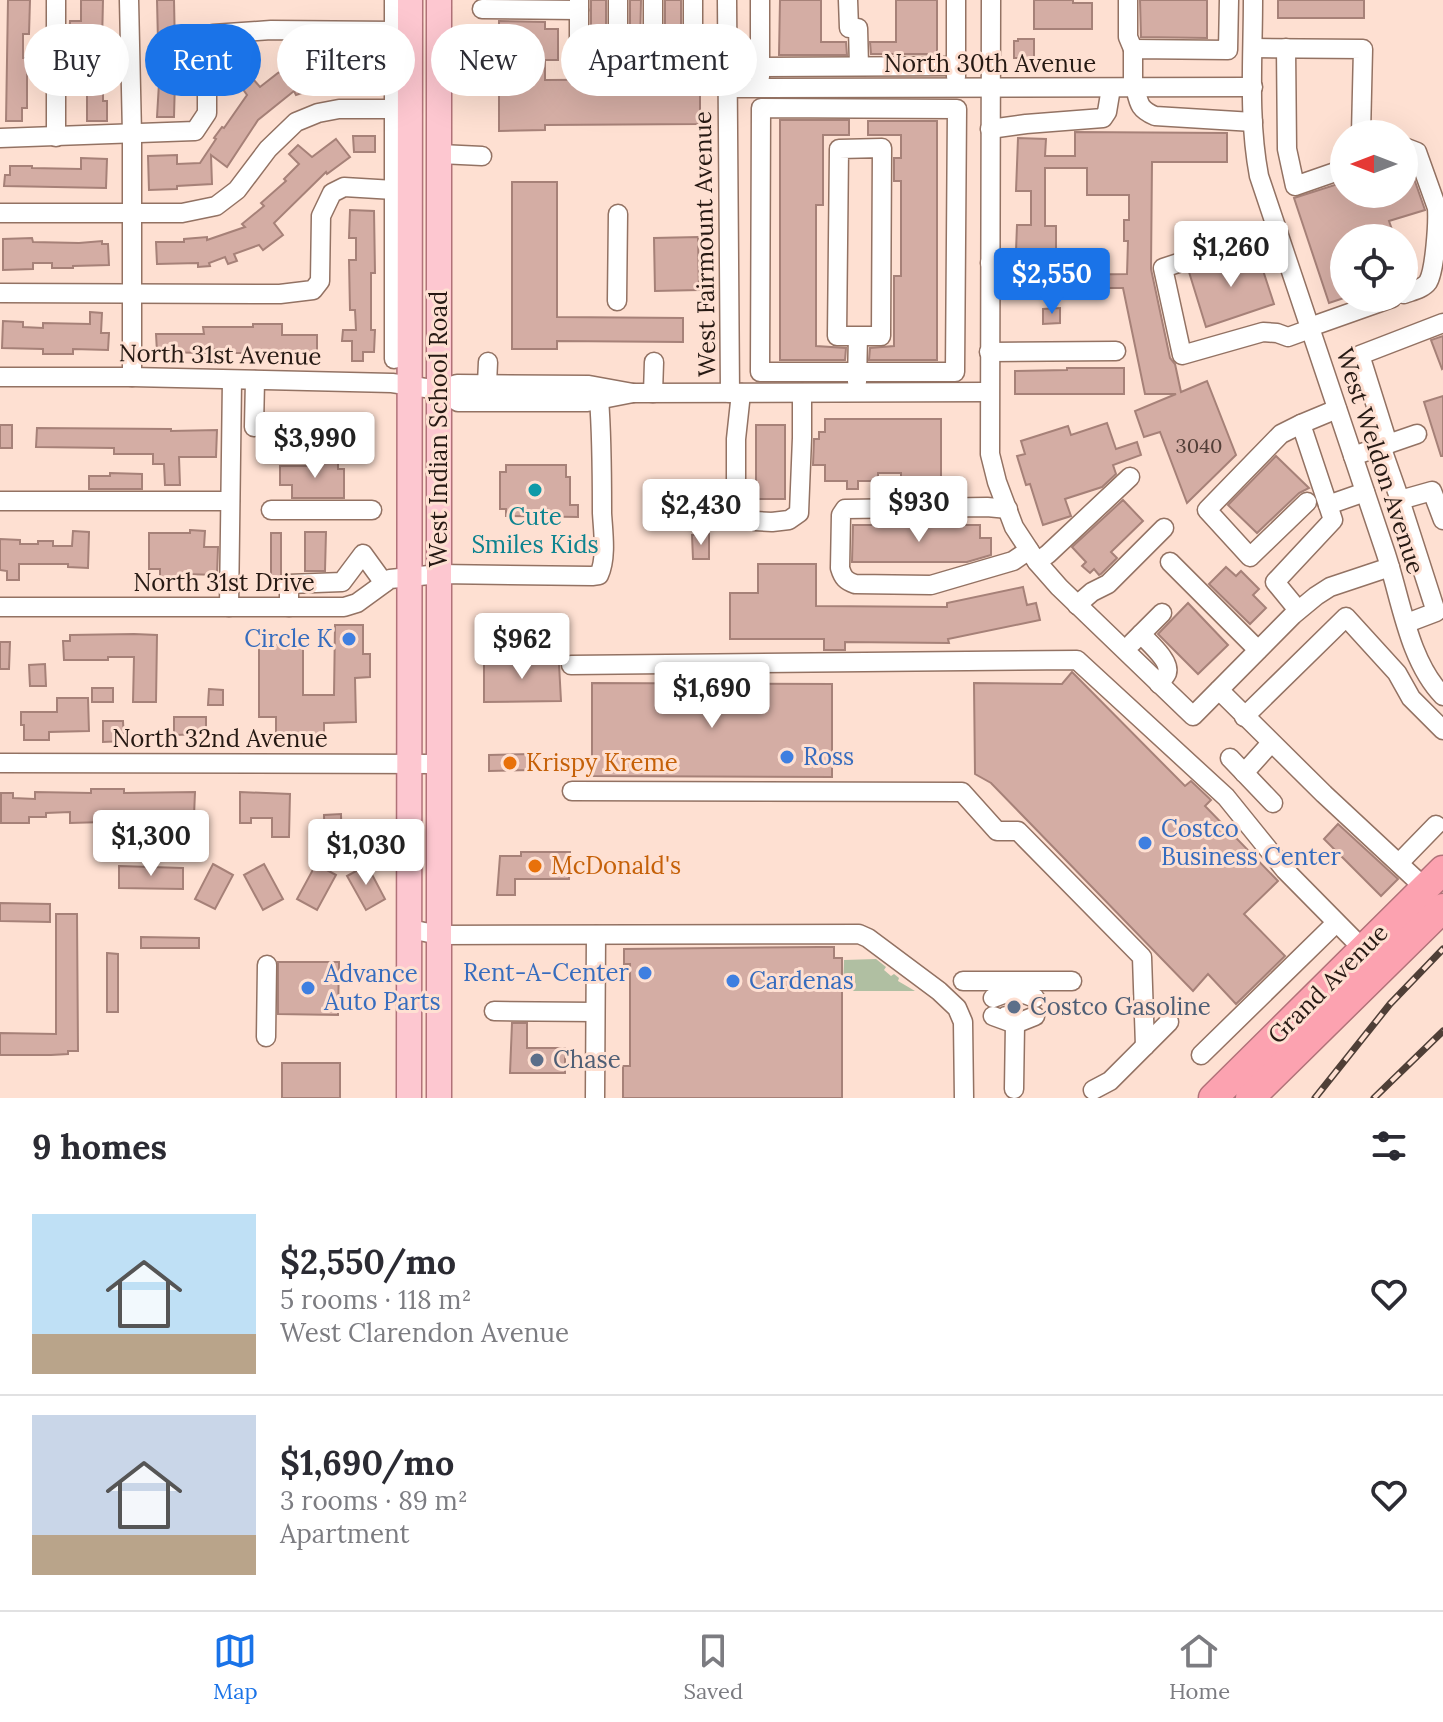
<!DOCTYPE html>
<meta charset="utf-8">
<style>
body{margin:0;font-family:Lora,serif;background:#f7f7f7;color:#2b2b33;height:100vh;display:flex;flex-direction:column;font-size:30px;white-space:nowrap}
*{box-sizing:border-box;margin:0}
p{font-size:26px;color:#7c7c81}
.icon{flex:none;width:44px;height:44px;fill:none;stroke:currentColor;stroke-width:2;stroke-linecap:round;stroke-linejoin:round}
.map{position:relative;height:1098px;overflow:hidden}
.details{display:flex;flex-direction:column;background:#fff;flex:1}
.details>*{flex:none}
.hud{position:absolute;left:24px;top:24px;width:800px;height:72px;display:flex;gap:16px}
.needle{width:52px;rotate:270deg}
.fabs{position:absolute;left:1330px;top:120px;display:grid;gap:16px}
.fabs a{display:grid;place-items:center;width:88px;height:88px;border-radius:50%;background:#fff;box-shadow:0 8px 32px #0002;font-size:40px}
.price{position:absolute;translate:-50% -68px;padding:0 18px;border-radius:8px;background:#fff;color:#222;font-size:26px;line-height:52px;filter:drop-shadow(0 2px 4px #0008)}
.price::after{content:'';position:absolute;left:50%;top:48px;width:24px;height:18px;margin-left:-12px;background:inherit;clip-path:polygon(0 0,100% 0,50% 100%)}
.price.active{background:#1a73e8;color:#fff}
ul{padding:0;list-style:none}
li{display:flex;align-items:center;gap:24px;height:200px;padding:0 32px}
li+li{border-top:2px solid #e1e1e2}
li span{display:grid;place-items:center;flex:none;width:224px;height:160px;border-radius:0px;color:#555}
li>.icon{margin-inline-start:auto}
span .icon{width:96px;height:96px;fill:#fffc;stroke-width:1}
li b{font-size:34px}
h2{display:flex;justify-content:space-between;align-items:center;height:96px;padding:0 32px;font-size:34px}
.pill{padding:0 28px;border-radius:36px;background:#fff;box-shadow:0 8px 32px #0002;font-size:28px;line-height:72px}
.pill.active{background:#1a73e8;color:#fff}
.tab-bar{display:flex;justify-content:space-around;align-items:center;height:112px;border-top:2px solid #e1e1e2;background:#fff;font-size:22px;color:#7c7c81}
.tab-bar a{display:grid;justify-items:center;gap:4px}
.tab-bar .active{color:#1a73e8}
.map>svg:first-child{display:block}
.green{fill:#b0bfa2}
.building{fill:#d4ada4;stroke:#a68178;stroke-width:2}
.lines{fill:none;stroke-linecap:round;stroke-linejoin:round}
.minor-casing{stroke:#937263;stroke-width:21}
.major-casing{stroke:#b17279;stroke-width:27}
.highway-casing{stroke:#b17279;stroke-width:31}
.minor{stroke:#fff;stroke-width:18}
.major{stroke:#fdc7d0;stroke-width:24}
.highway{stroke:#fca2b0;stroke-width:28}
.rail-casing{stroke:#4f3f37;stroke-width:7}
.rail{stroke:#fee0d2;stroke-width:4;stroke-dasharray:12;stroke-linecap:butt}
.culture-dot{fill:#0f9aa8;stroke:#fee0d2;stroke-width:3}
.shop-dot{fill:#3f7fe0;stroke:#fee0d2;stroke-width:3}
.food-dot{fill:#e8710a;stroke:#fee0d2;stroke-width:3}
.service-dot{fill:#5c6f8a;stroke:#fee0d2;stroke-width:3}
.labels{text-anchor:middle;stroke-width:6;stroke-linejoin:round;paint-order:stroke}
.number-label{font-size:20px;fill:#523e37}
.street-label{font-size:24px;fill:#261913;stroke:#fee0d2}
.culture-label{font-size:24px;fill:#0d838f;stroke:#fee0d2}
.shop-label{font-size:24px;fill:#366cbe;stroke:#fee0d2;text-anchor:start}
.food-label{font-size:24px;fill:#c56008;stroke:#fee0d2;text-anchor:start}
.service-label{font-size:24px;fill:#4e5e75;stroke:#fee0d2;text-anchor:start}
</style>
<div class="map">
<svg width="1443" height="1098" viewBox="0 0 1443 1098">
<rect width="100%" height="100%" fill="#fee0d2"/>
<!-- green -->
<polygon class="green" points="876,959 886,967 884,970 891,976 894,974 899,978 898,981 915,991 843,991 844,960"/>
<!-- building -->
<g class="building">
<polygon points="8,0 30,0 29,34 23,34 23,58 27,58 27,108 22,108 22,121 6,121"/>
<polygon points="81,0 103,0 102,43 69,42 70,21 81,21"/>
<polygon points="157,0 174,0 175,50 181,49 181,79 175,79 174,117 157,117 159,83"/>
<rect x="591" y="0" width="15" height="46"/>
<polygon points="630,0 641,0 640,46 630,46"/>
<polygon points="665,0 681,0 681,35 684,45 665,45"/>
<polygon points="780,0 821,0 821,42 846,42 847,55 779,55"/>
<polygon points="896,0 937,0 937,54 871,54 870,42 896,42"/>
<polygon points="1034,0 1073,0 1073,3 1092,3 1092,29 1034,29"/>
<polygon points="1140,0 1207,0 1207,38 1141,37"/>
<rect x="1278" y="0" width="86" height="18"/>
<polygon points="499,21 545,22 545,29 558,29 558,60 545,60 545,80 700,79 700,124 545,125 545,130 499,131"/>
<polygon points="1018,39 1034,39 1034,60 1018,60 1018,58 1014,58 1014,41 1018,41"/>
<polygon points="355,52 372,52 372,61 379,61 378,83 335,82 335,84 325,85 296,95 294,91 258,120 227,167 211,155 212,184 177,186 177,189 149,190 148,156 177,155 177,164 200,163 216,139 214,138 222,127 224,128 247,95 242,88 253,79 260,87 278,73 307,62 355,61"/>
<polygon points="87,65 103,66 103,101 107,101 107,121 87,121"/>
<polygon points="780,120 849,120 849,135 823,135 823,205 816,205 816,346 846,348 845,360 780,360"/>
<polygon points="868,121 937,121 937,360 869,360 870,348 894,346 894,276 901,276 901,181 894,181 894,158 901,158 901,135 868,135"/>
<polygon points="1075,132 1227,133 1227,162 1152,162 1151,269 1170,358 1175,364 1181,392 1207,381 1236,455 1187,503 1160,432 1144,437 1135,411 1176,394 1145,394 1123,288 1061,288 1061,275 1127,274 1128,241 1124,241 1124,220 1129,220 1129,195 1087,195 1087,168 1045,168 1045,226 1056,226 1056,251 1016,251 1017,225 1031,225 1031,191 1016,191 1018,138 1046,139 1045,156 1075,156"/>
<polygon points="353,136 375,136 375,152 354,152"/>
<polygon points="336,139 350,157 327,174 326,172 274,223 283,235 263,250 259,245 234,254 237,261 228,264 225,257 209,263 210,266 198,267 198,263 157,264 156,242 184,242 184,239 207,237 207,240 245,227 242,224 264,206 261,203 286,181 284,179 299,164 289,154 298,145 312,157"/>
<polygon points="81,158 107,159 106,188 4,186 5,175 10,175 10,166 32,166 32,168 81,169"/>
<polygon points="1411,170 1425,210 1389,221 1395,238 1344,238 1344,298 1329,303 1294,198 1344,182 1344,194 1404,194 1404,172"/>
<polygon points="512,182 557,182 557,317 683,318 683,342 557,341 557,349 512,349"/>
<polygon points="350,210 374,211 375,273 371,273 371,330 375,330 374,352 363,352 363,361 352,361 352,341 342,341 343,330 356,330 355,310 350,310 349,260 356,260 356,238 349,238"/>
<polygon points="698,237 699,290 655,291 654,238"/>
<polygon points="32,238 33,242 79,243 102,241 102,244 108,244 109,265 73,266 73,268 52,268 52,263 33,263 33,269 3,270 3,239"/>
<polygon points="1257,252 1274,304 1206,327 1189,272 1239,256"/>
<polygon points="1060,308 1060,323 1043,324 1043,309"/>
<polygon points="90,312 102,313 101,333 109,333 108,350 73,349 73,354 43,354 43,349 2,348 3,321 23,322 23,327 43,328 43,323 90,324"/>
<polygon points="253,324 282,324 282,335 317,335 317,353 225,353 225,349 205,349 205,353 157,352 156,334 204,334 203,327 253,327"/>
<polygon points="1443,336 1443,368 1442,369 1431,340"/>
<polygon points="1067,368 1124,368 1124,394 1015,394 1015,371 1067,370"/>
<polygon points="1443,396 1443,456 1441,456 1424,402"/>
<polygon points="825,419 941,419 941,481 901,481 901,473 878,473 878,481 858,481 858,489 847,489 847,481 825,481 825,465 813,465 814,439 819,439 819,432 825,432"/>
<polygon points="1107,423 1116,449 1137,442 1141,455 1113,465 1116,474 1102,487 1065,499 1071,516 1043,525 1030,484 1026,485 1017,456 1025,454 1021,441 1068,426 1071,435"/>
<rect x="0" y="425" width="12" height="23"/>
<rect x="756" y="425" width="29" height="74"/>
<polygon points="37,428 171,429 171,431 217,430 216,457 179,457 180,485 165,485 164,464 153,464 153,454 114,454 114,448 36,447"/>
<polygon points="1276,456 1309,488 1299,493 1257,533 1228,505"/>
<polygon points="314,458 338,459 338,469 344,469 344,498 292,498 292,485 280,485 280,466 314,466"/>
<polygon points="506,465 566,465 566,477 570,477 570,505 578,505 578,517 506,516 506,509 500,509 500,472 506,472"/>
<polygon points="110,473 142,474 142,489 89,489 89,476 110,476"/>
<polygon points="1123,500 1143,521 1111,552 1117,558 1101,574 1099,575 1094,569 1090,573 1082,566 1086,562 1072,547"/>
<polygon points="853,525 980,525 980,538 991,538 991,555 967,562 852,562"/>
<polygon points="190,530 205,531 204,547 218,547 217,575 185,574 185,580 160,579 160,569 149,569 149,533 190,533"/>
<polygon points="73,531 89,532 88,568 68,567 68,564 19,564 19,580 7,580 7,571 0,570 0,539 20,540 20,544 38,544 38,541 53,541 53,546 72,546"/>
<polygon points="305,532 326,532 325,571 305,571"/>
<polygon points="271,533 281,533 281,576 277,583 271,583"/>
<polygon points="709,534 709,559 693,559 692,535"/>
<polygon points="758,564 816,564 816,606 947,607 947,603 1023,587 1027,605 1036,603 1040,620 948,639 949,643 845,642 845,650 824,650 824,639 730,639 730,593 758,593"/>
<polygon points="1226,567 1236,576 1241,571 1259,589 1253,595 1266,608 1250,624 1209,584"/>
<polygon points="1188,603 1228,645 1198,674 1158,634"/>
<polygon points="335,625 363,625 363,654 370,654 370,677 355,678 356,722 324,723 324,734 318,734 319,748 280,748 280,734 276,734 276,717 259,717 259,645 303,645 303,695 334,695"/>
<polygon points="134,634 157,635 156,702 133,702 134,657 108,657 108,660 64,660 63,641 70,641 70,635"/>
<polygon points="0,642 10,642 9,669 0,669"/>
<polygon points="561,659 559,664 561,701 484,702 484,660"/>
<polygon points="45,664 46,686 30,686 29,665"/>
<polygon points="1072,672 1185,786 1191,781 1211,800 1205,806 1278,881 1244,914 1285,956 1236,1004 1208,974 1193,991 991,783 975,774 974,683 1062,684"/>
<polygon points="592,683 832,684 832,777 592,776"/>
<rect x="92" y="688" width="21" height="14"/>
<polygon points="209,689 223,690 223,705 208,705"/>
<polygon points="57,698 88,698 89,731 49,732 49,740 24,740 24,725 21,725 21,712 57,712"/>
<polygon points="174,717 206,717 206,734 174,735"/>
<polygon points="103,721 123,721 124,741 103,742"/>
<polygon points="531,754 531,770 489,771 489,755"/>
<polygon points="91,789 124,789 124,793 195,792 194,816 161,815 161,822 133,822 133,825 104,825 104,822 70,823 70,812 46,813 46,817 29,817 29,823 1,823 1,793 13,793 13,798 35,799 35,792 91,793"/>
<polygon points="240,792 290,794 289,837 272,837 272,818 251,818 251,823 240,823"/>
<polygon points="341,814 342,855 325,855 324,815"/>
<polygon points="1338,824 1398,879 1381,896 1324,839"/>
<polygon points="361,836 391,837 391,855 361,855"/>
<polygon points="521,852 570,852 569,879 515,879 515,895 497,895 500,856 521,856"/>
<polygon points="213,864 233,875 215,909 195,899"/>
<polygon points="264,864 283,899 263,910 244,875"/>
<polygon points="316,864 336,875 317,910 297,899"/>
<polygon points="367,865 385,899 366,910 347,876"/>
<polygon points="119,866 183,868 183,889 119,888"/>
<polygon points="0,903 50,904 50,922 0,921"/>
<polygon points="56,914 77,914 78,1051 68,1051 68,1054 51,1055 0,1055 0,1033 56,1034"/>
<polygon points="141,937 199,938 199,948 141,948"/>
<polygon points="819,947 834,947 834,958 842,958 842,1098 623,1098 623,1066 630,1066 630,964 624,964 624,949"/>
<polygon points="107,953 118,954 118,1012 107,1012"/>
<polygon points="278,962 339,962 338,1015 278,1014"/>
<polygon points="512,1023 527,1023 527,1048 565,1048 565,1073 510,1073"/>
<rect x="282" y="1063" width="58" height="35"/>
</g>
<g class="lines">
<!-- minor casing -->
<g class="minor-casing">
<g id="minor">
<polyline points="56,0 56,137"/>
<polyline points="129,0 132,134 132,377"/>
<polyline points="579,0 579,56 585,61 644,59 653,50 653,0"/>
<polyline points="618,0 618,60"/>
<polyline points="693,0 693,35"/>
<polyline points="727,0 730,393"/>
<polyline points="760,0 760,77"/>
<polyline points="848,0 849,28 858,28 859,66"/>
<polyline points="991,0 990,454 997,482 1014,527 1037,562 1059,587 1193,716 1293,615 1316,596 1330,587 1390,567"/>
<polyline points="1128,0 1128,37 1133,49"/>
<path d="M1253,0C1253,58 1248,118 1259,176C1301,301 1343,426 1385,551C1401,598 1408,660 1443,696"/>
<polyline points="482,9 579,10"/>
<polyline points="1253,48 1363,49 1361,134"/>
<polyline points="1286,48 1287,149 1295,186 1344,169"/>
<polyline points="760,67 956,66"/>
<polyline points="956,77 956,0"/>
<polyline points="1133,87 1133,49 1228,50 1229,0"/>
<path d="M1135,87C1139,104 1139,109 1155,116L1253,122"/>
<polyline points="728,88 1253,87"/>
<polygon points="761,108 957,109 955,372 760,372"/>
<polyline points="990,129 1026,124 1103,118 1107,112 1111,88"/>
<polyline points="0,138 195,131 207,113 207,44 213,34 271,30 395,31"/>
<path d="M1404,147L1417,152L1437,208C1438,223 1435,270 1428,282C1423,289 1412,291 1404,294"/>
<polyline points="440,154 482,156"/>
<polyline points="0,213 182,213 216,206 237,190 268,149 296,122 318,113 339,109 411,109"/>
<polyline points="1278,232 1250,242 1236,244 1163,268 1182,355 1263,332 1277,333 1288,337 1310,329"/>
<polyline points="990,263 1095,263"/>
<polyline points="0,293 280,294 313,290 320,281 321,216 332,193 344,187 394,190"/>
<polyline points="617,301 618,214"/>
<polyline points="1310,327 1392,298"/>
<polyline points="989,352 1116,351"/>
<polyline points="394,359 394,0"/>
<polyline points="0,377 132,377 392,383 439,390 458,402 587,402 633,393"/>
<polyline points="857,382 858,336 837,336 839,149 882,148 881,336 858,336"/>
<polyline points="487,384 488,362"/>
<polyline points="439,390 457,384 589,385 633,393 989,392"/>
<polyline points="653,393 654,362"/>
<polyline points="741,393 736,439 736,505 744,516 755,521 772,522 789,520 799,513 802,438 802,393"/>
<polyline points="1337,409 1301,424 1328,505 1365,492"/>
<polyline points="1301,424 1281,434 1207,510 1250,557 1307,502"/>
<polyline points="254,427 255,380"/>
<polyline points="1388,444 1360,355 1443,323"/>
<polyline points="1381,446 1400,500 1436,612 1407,623"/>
<polyline points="1353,456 1417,434"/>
<polyline points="1400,500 1432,491 1443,520"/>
<polyline points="0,501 230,501"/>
<path d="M1008,509L987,507L845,509L841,515L840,568C843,578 846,581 855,584L931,585L1013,561L1029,550"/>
<polyline points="271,510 372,510"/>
<polyline points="1037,562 1048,554 1130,477"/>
<polyline points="1170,562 1258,650"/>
<polyline points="1077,605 1092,592 1108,584 1164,528"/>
<path d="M0,607H344L357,603L390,579L439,574L592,576L599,575C607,558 603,531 602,513C602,475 602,437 599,399"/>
<polyline points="229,607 232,380"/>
<polyline points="289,607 289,584 342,582 363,554 384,583"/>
<polyline points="1298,610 1275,582 1333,520 1328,505"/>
<path d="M1141,634C1148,642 1171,661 1167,673C1166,676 1161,681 1159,684"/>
<polyline points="1132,643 1162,613"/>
<polyline points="571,665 1077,660 1226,797 1285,870 1363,949"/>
<polyline points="1219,690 1324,794 1425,888"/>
<polyline points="1244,717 1346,617 1397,673 1411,698 1443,730"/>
<polyline points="1230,758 1273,803"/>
<polyline points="0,763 439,764"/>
<polyline points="1244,773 1271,743"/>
<polyline points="572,791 962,792 997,831 1018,831 1142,957 1145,1046"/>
<polyline points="1399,863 1436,825"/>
<polyline points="410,929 439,935 859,934 868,938 939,991 957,1008 963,1022 964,1098"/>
<polyline points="963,981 1072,981"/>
<polyline points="993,998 1014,990 1035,998"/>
<polyline points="494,1011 595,1012"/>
<polyline points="993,1016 1015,1024 1035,1016"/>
<polyline points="1006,1016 1015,1024 1014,1089"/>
<polyline points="266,1037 267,965"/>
<polyline points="1201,1055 1336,923"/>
<polyline points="1093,1090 1110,1081 1169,1022"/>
<polyline points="595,1098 596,935"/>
</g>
</g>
<!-- major casing -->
<g class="major-casing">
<g id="major">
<polyline points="409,1098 410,0"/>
<polyline points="439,1098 439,0"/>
</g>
</g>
<!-- highway casing -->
<g class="highway-casing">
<g id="highway">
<polyline points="1213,1098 1443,870"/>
<polyline points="1250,1098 1443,908"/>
</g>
</g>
<!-- minor -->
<use href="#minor" class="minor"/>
<!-- major -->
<use href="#major" class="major"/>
<!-- highway -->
<use href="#highway" class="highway"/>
<!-- rail casing -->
<g class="rail-casing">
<g id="rail">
<polyline points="1315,1098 1390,1004 1443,949"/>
<polyline points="1374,1098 1443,1031"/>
</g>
</g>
<!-- rail -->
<use href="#rail" class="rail"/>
</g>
<!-- markers -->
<circle class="culture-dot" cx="535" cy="490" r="8"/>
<g class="shop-dot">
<circle cx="349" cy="639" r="8"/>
<circle cx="787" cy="757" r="8"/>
<circle cx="1145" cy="843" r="8"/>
<circle cx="645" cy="973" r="8"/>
<circle cx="733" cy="981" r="8"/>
<circle cx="308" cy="988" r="8"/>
</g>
<g class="food-dot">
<circle cx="510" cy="763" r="8"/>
<circle cx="535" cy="866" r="8"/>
</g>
<g class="service-dot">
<circle cx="1014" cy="1007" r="8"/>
<circle cx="537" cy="1060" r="8"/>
</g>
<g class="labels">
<!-- number labels -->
<g class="number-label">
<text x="1199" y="453">3040</text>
</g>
<!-- street labels -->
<g class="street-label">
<text x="990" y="72">North 30th Avenue</text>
<text transform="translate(705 244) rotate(-91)" y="8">West Fairmount Avenue</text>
<text transform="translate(220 355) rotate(1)" y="8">North 31st Avenue</text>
<text transform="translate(439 429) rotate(-90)" y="8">West Indian School Road</text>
<text transform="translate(1380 461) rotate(72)" y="8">West Weldon Avenue</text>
<text x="224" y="591">North 31st Drive</text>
<text x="220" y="747">North 32nd Avenue</text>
<text transform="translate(1328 984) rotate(-45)" y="8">Grand Avenue</text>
</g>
<!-- culture labels -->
<g class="culture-label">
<text x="535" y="525">Cute<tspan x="535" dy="28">Smiles Kids</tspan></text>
</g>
<!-- shop labels -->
<g class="shop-label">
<text x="333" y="647" text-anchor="end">Circle K</text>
<text x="803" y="765">Ross</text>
<text x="1161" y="837">Costco<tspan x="1161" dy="28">Business Center</tspan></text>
<text x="629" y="981" text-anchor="end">Rent-A-Center</text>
<text x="324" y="982">Advance<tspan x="324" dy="28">Auto Parts</tspan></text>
<text x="749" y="989">Cardenas</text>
</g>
<!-- food labels -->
<g class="food-label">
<text x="526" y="771">Krispy Kreme</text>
<text x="551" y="874">McDonald's</text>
</g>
<!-- service labels -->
<g class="service-label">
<text x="1030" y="1015">Costco Gasoline</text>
<text x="553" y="1068">Chase</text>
</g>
</g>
</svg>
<div class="fabs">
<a><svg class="needle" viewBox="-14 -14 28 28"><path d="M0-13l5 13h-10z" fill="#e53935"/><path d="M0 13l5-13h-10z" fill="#7c7c81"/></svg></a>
<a><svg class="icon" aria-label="locate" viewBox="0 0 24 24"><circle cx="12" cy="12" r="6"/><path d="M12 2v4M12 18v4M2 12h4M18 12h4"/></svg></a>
</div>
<b class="price" style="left:1231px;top:289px">$1,260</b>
<b class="price active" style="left:1052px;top:316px">$2,550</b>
<b class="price" style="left:315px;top:480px">$3,990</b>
<b class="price" style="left:919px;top:544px">$930</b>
<b class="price" style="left:701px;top:547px">$2,430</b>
<b class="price" style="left:522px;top:681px">$962</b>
<b class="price" style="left:712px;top:730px">$1,690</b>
<b class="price" style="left:151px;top:878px">$1,300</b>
<b class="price" style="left:366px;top:887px">$1,030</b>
<div class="hud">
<a class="pill">Buy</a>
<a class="pill active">Rent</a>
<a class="pill">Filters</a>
<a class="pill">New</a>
<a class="pill">Apartment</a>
</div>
</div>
<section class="details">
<h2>9 homes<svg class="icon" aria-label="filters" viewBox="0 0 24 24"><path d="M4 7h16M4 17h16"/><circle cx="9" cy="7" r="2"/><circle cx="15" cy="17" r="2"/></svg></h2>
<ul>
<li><span style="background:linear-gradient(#bfe0f5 75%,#b9a48a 0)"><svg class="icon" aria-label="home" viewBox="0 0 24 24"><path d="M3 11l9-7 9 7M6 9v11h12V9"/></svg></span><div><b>$2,550/mo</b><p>5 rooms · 118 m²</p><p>West Clarendon Avenue</p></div><svg class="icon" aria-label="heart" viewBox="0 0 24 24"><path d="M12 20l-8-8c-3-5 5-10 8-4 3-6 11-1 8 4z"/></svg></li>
<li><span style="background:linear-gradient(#c9d6e8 75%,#b9a48a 0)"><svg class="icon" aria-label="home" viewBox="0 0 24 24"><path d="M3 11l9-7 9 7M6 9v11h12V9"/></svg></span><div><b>$1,690/mo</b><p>3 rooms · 89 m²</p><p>Apartment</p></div><svg class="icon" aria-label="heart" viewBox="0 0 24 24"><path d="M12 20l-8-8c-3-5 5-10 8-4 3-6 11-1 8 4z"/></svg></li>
</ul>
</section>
<nav class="tab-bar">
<a class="active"><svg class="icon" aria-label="map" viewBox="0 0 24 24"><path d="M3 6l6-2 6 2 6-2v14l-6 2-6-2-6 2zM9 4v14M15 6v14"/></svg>Map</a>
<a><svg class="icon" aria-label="saved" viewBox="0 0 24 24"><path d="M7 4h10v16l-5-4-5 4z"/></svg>Saved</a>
<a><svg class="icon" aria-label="home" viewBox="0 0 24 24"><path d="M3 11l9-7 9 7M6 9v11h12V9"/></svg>Home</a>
</nav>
